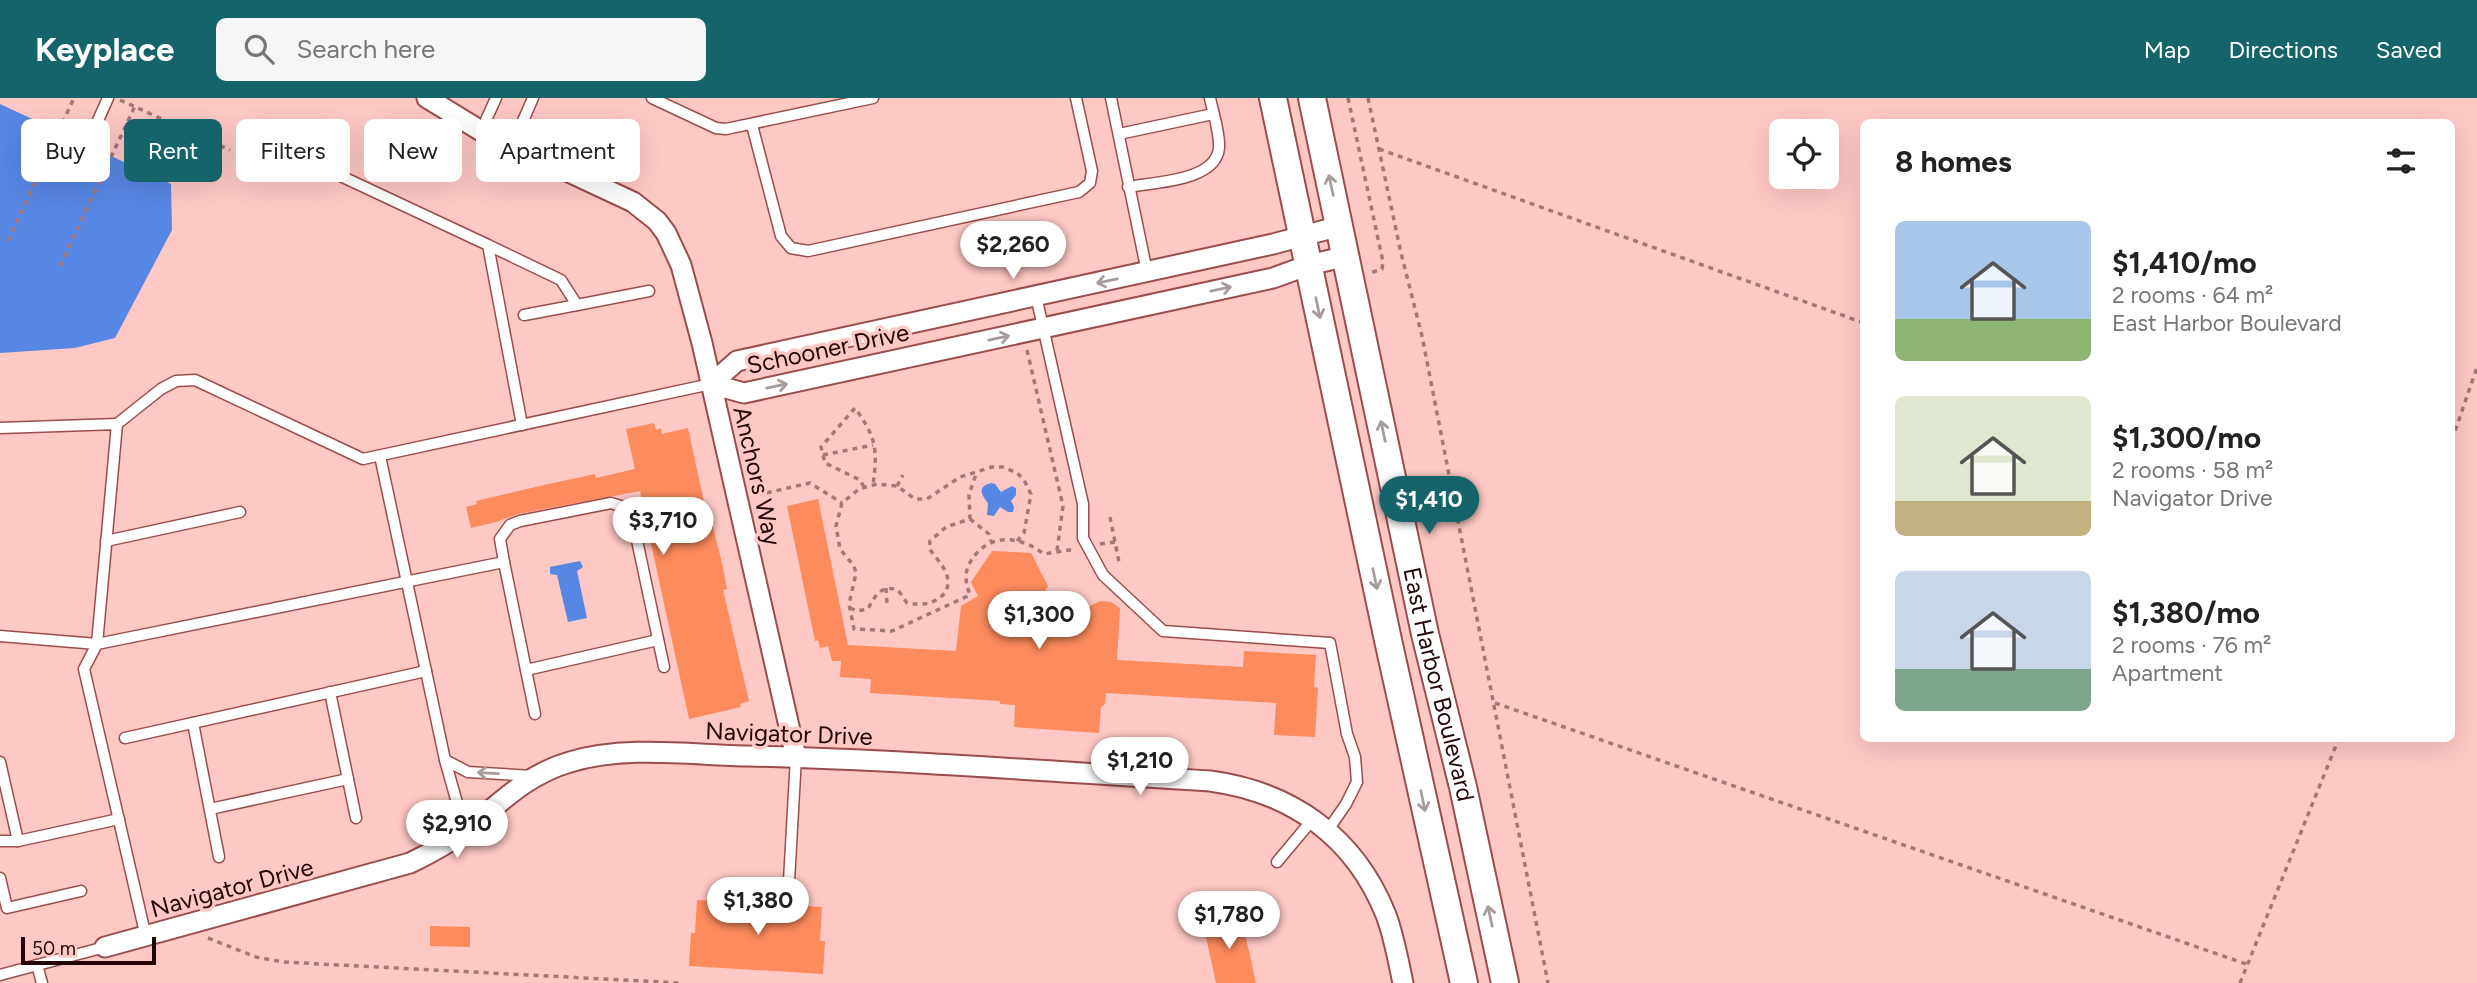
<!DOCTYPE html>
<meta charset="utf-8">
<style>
body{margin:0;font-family:Figtree,sans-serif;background:#f6f6f6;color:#222;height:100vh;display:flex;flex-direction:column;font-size:26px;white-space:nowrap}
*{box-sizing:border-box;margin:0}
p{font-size:23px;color:#767676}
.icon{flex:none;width:38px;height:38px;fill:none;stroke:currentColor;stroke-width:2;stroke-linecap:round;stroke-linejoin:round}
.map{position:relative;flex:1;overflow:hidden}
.drawer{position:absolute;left:1860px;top:21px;width:595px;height:623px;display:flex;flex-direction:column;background:#fff;border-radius:10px;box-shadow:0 7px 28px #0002}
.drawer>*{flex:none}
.top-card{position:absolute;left:21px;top:21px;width:665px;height:63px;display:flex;gap:14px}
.tools{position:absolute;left:1769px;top:21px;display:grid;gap:14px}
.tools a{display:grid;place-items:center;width:70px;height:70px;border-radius:10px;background:#fff;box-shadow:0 7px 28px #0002;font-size:35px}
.scale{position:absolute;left:21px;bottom:18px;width:135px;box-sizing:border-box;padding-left:7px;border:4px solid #220506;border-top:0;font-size:19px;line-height:24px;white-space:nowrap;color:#220506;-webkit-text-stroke:5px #fec8c5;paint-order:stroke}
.price{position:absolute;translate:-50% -60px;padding:0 16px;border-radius:24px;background:#fff;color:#222;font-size:23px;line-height:46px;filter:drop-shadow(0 2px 4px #0008)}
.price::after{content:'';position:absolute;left:50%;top:42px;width:21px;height:16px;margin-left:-10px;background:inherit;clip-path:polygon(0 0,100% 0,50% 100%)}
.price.selected{background:#15646a;color:#fff}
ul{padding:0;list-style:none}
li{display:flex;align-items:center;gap:21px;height:175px;padding:0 35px}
li span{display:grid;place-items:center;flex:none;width:196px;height:140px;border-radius:10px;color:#555}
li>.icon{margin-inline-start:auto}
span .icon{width:84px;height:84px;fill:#fffc;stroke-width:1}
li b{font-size:30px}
h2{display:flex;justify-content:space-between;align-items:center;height:84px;padding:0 35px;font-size:30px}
.pill{padding:0 24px;border-radius:10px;background:#fff;box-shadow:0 7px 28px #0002;font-size:24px;line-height:63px}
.pill.selected{background:#15646a;color:#fff}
header{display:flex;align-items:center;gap:42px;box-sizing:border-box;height:98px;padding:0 35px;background:#15646a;color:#fff}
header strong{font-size:33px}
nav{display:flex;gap:38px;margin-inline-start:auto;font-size:24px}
.search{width:490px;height:63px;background:#f6f6f6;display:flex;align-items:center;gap:18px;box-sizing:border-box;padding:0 24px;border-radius:10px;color:#767676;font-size:26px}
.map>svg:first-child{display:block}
.water{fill:#5787e4}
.building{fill:#fc8b5d}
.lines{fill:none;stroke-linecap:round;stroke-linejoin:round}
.lane-casing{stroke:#9a4d4c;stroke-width:13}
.street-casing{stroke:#9a4d4c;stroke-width:23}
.secondary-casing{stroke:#9a4d4c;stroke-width:30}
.path{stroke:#a47877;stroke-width:3.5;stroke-dasharray:5 5;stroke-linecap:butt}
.lane{stroke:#fff;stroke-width:10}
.street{stroke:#fff;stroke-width:19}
.secondary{stroke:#fff;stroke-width:26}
.oneway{stroke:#a79b9b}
.labels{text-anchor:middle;stroke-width:7;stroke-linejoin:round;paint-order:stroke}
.street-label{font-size:24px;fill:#220506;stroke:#fec8c5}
</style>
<header>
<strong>Keyplace</strong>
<div class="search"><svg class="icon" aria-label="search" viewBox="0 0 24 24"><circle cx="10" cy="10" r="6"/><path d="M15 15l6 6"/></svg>Search here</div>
<nav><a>Map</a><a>Directions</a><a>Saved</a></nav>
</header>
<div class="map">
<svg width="2477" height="885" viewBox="0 0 2477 885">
<rect width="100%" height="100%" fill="#fec8c5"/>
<!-- water -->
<g class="water">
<polygon points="0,6 171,86 172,132 115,240 75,250 0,255"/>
<path d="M991,385L995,386L1001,394L1012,388L1016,390V397L1011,403L1014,409L1013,414H1008L1000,409L994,418L987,417L988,405C981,396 977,389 991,385Z"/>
<polygon points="580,463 583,469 577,473 587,520 568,524 557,477 550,476 550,469"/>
</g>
<!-- building -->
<g class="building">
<polygon points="654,325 656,332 661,330 662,336 688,330 707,418 710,417 722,465 727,491 723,492 749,603 740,606 741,609 689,621 647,427 653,418 644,413 640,393 518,416 496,424 471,430 466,409 477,406 476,403 544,387 595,376 596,380 635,371 626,331"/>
<polygon points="818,401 848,547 956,553 961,508 978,498 971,484 992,453 1031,455 1048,488 1040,501 1071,518 1100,503 1111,504 1120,510 1117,562 1243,569 1244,553 1316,557 1314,589 1318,590 1315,639 1274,637 1276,605 1106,595 1105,606 1101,609 1099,635 1014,629 1015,607 1000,606 1000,603 870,595 871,581 840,579 841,563 832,563 828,548 820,550 818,542 815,543 787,408"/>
<polygon points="697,802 822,809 820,843 825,843 823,876 689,868 691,835 695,835"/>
<polygon points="1241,818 1256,885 1216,885 1203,826"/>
<polygon points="430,828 470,829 470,849 430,848"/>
</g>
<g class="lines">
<!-- lane casing -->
<g class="lane-casing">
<g id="lane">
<polyline points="652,0 716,30 726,31 873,0"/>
<polyline points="1111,0 1147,174"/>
<polyline points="752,27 781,138 791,150 808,153 1079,94 1090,85 1092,73 1076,0"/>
<polyline points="481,33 496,0"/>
<polyline points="1119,36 1213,16"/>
<polyline points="87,47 108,0"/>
<polyline points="512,48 533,0"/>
<polyline points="330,73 488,147 522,327"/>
<path d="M1128,89C1155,84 1216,83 1219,50C1220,34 1213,15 1210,0"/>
<polyline points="488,147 561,182 577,207 649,193"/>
<polyline points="1036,198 1083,406 1083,440 1103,477 1163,533 1330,545 1347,636 1355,659 1357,684 1346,706 1328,732"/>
<polyline points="524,217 577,207"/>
<polyline points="117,326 161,291 176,283 195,282 363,361 711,286"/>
<polyline points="0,330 117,326 97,546 84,571 146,839"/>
<polyline points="380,358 445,662 465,733"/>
<polyline points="106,443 240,414"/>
<polyline points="504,464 535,616"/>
<polyline points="0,538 97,546 504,464 500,441 510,427 520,423 611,405 624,409 632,419 664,569"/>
<polyline points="526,572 658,542"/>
<polyline points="330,594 356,720"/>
<polyline points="193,625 219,759"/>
<polyline points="125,640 426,573"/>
<polyline points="445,662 468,674 533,678"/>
<polyline points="0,664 18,743 119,721"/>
<polyline points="210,711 348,681"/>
<polyline points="0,743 18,743"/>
<polyline points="1277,764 1313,721"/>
<polyline points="0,780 7,810 81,793"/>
<polyline points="789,783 796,659"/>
<polyline points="37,867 42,885"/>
<polyline points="0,877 105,849"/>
</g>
</g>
<!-- street casing -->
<g class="street-casing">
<g id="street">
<polyline points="427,0 481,33 633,104 657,123 666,135 681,167 702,245 796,659"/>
<polyline points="711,286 744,295 1273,180 1309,167 1347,158"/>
<polyline points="711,286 737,263 1273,146 1340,128"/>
<path d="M105,849L410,765C431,755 451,744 469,730C502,703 528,676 570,664C626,647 691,657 749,658C903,662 1057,674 1210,683C1292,694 1355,739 1386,817C1394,838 1398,862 1403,885"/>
</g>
</g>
<!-- secondary casing -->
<g class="secondary-casing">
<g id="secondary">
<polyline points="1273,0 1388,542 1464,885"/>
<path id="s1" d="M1312,0L1425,536L1463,689L1505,885"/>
</g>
</g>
<!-- path -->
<g class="path">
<polyline points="1348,0 1383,164 1382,171 1370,175"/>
<polyline points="1368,0 1401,155 1422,238 1548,885"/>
<polyline points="120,2 230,52"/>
<polyline points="1379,51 1864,225"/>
<polyline points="8,143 74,0"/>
<polyline points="60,168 135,8"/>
<polyline points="1027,252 1063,408 1057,453"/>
<polyline points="2452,342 2477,269"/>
<polyline points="823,357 873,347"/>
<polyline points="897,388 903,377"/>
<path d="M864,389L860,382L825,365L821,349L855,310C876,339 878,351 873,387"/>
<polyline points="757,397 810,385 842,405"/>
<polyline points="1110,419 1119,464"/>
<polyline points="970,421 989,436 991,443"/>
<path d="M1017,443L1024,435L1031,396L1024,382L1017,375L1003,369H992L960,379L927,401H915L897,388L877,386L859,391L842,405L836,428L840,451L854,468L856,475L849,506L854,531L892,533L970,497C964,481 964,470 976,456C995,434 1023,440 1044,456L1076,451"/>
<polyline points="1100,446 1115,444"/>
<polyline points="886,490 887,506"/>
<path d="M850,510L857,513L868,511C875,498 881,486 898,492L907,505C924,508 934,506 946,494C953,475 939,465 929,450L930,443L946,429L970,421L969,397L976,376"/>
<polyline points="1495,605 2249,867"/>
<polyline points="208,840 256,859 283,864 680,885"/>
<polyline points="2240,885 2339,640"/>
</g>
<!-- lane -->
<use href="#lane" class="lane"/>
<!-- street -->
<use href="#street" class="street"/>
<!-- secondary -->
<use href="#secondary" class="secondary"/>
</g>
<!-- one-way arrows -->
<defs><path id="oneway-shaft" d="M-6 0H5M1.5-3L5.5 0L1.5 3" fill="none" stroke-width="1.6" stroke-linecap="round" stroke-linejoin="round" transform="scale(1.75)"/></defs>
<g class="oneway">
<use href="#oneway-shaft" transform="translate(1331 87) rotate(-102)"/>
<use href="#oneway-shaft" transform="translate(1107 183) rotate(168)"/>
<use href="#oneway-shaft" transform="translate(1221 191) rotate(-12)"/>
<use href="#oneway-shaft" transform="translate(1318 210) rotate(78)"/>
<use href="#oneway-shaft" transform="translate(999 240) rotate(-12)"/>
<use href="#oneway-shaft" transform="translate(777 288) rotate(-12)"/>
<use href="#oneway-shaft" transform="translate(1383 333) rotate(-102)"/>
<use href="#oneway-shaft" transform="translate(1375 481) rotate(78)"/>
<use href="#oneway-shaft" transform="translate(488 675) rotate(-177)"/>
<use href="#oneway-shaft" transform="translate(1423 703) rotate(78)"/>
<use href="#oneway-shaft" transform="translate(1490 818) rotate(-102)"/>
</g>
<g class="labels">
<!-- street labels -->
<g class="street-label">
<text transform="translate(828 251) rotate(-12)" y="8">Schooner Drive</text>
<text transform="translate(757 378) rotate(77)" y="8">Anchors Way</text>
<text dy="8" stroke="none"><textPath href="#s1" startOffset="600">East Harbor Boulevard</textPath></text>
<text transform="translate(789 636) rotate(2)" y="8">Navigator Drive</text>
<text transform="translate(232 790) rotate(-15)" y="8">Navigator Drive</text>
</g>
</g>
</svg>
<div class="tools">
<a><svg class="icon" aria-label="locate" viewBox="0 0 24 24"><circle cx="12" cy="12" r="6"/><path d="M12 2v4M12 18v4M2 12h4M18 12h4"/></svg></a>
</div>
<div class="scale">50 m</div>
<b class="price" style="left:1013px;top:183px">$2,260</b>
<b class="price selected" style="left:1429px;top:438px">$1,410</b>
<b class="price" style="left:663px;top:459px">$3,710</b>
<b class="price" style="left:1039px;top:553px">$1,300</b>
<b class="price" style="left:1140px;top:699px">$1,210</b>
<b class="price" style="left:457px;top:762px">$2,910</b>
<b class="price" style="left:758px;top:839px">$1,380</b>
<b class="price" style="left:1229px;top:853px">$1,780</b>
<div class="top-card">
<a class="pill">Buy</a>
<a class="pill selected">Rent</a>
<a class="pill">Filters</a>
<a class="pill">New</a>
<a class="pill">Apartment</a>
</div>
<section class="drawer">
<h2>8 homes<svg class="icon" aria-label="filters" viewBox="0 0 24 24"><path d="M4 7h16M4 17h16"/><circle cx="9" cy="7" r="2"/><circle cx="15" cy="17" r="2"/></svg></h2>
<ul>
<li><span style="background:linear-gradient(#a9c7e8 70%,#8fb573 0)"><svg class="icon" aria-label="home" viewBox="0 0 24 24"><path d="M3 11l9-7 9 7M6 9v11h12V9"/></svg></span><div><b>$1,410/mo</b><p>2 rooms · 64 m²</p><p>East Harbor Boulevard</p></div></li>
<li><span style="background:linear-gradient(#dfe7d0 75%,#c2b280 0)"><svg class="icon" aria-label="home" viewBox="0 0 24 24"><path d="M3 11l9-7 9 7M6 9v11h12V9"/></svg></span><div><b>$1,300/mo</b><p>2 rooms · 58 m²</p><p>Navigator Drive</p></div></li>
<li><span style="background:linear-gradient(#c9d6e8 70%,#7fa58c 0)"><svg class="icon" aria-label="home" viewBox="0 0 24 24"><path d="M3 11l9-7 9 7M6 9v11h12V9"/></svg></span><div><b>$1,380/mo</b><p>2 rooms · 76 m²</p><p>Apartment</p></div></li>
</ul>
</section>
</div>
